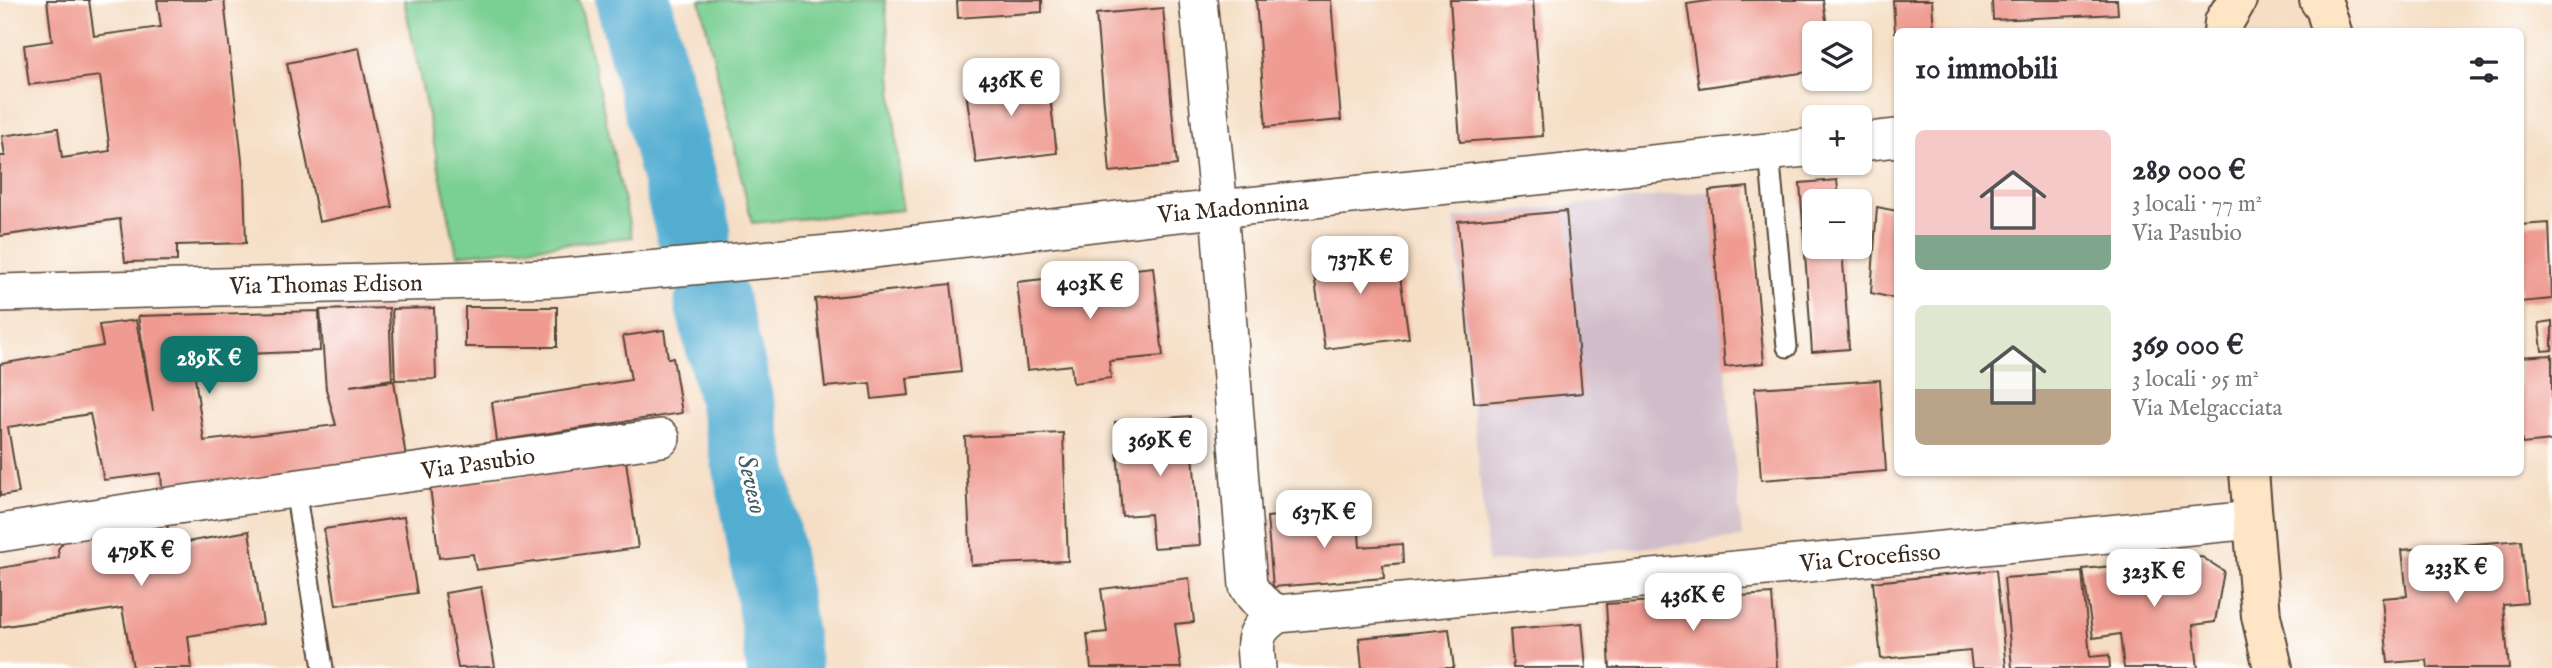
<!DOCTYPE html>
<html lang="it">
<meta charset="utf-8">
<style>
body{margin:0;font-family:"IM FELL English",serif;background:#f2f2f3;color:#2b2b33;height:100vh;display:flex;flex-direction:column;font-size:26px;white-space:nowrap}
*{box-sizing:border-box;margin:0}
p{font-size:23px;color:#7c7c81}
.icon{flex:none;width:38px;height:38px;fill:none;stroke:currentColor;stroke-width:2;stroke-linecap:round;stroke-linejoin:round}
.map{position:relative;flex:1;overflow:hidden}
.sheet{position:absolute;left:1894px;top:28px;width:630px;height:448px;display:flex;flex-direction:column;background:#fff;border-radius:10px;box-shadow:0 2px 5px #0004}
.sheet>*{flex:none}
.tools{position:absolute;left:1802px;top:21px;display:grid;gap:14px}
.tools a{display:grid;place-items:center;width:70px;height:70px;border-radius:10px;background:#fff;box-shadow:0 2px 5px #0004;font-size:35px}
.price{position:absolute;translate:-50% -60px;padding:0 16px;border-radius:14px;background:#fff;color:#222;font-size:23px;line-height:46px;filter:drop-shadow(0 2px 4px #0008)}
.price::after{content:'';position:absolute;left:50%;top:42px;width:21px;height:16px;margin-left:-10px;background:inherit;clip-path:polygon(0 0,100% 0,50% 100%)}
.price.on{background:#0f766e;color:#fff}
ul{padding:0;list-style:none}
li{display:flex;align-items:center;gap:21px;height:175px;padding:0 21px}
li span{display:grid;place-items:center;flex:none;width:196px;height:140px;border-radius:10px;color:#555}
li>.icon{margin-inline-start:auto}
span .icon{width:84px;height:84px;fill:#fffc;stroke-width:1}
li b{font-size:30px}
h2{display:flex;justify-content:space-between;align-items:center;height:84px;padding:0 21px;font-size:30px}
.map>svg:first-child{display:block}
.industrial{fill:#d1bdc9}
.green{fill:#7acf93;stroke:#5a7c58;stroke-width:2}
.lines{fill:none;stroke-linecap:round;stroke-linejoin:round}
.river{stroke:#53add1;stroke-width:75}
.building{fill:#ef9b91}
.lane-casing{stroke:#574537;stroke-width:23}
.street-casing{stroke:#574537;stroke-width:40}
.secondary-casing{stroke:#574537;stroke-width:42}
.lane{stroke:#fff;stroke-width:19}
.street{stroke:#fff;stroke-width:37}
.secondary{stroke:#fde5c5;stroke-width:38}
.labels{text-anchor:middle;stroke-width:7;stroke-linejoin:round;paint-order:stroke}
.street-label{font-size:24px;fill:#3b2a1e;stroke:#fff}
.water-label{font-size:26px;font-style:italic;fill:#455e66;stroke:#fff}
</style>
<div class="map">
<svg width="2552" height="668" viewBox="0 0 2552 668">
<rect width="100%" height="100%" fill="#fff"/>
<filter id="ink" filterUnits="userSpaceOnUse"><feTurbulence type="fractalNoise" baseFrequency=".0143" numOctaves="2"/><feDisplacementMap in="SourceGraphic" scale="14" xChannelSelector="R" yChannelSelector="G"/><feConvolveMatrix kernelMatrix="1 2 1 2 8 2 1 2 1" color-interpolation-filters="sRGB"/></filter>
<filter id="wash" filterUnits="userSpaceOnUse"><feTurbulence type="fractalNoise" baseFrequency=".00686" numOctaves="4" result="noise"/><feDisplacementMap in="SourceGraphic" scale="28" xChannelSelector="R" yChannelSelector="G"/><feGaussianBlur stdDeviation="1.57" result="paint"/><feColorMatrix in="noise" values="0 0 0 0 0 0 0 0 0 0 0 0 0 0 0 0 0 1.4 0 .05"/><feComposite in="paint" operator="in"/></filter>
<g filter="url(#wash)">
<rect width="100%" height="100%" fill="#f5dec4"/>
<!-- industrial -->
<polygon class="industrial" points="1709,191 1742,538 1488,563 1454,218"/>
<!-- green -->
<g class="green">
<polygon points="404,0 579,0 632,237 457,255"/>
<polygon points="700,0 885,0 902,210 752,223"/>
</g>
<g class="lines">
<!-- river -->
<g class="river">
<polyline points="633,0 694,234"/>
<path d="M712,303C744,423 767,544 784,668"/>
</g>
</g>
<g id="blocks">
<!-- building -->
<g class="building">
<polygon points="47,0 89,0 94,36 161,27 157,0 224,0 244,178 246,243 177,245 177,261 125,262 120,219 0,236 0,156 5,156 2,136 58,128 62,158 110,151 100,76 29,85 24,45 52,41"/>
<polygon points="957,0 1042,0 1042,12 958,18"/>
<polygon points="1256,0 1331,0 1341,120 1266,127"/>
<polygon points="1450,0 1533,0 1543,136 1460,142"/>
<polygon points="1714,0 1823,0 1828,33 1815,33 1815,71 1699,88 1687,4"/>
<polygon points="1893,0 1932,0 1934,32 1895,32"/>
<polygon points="1992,0 2117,0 2118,14 1993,20"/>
<polygon points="1163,8 1177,165 1110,172 1096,14"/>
<polygon points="359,48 392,207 319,222 287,63"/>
<polygon points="1047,74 1057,153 976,163 965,84"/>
<polygon points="1837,180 1839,201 1815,201 1815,247 1842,247 1849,349 1812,352 1800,183"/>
<polygon points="1748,187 1764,363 1725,367 1709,191"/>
<polygon points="1877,207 1897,211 1897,299 1871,293"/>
<polygon points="1566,211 1582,393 1474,403 1458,221"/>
<polygon points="2549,223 2552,299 2520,302 2520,225"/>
<polygon points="1395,242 1409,338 1325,349 1311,254"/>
<polygon points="1153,267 1163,356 1109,361 1111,378 1073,383 1071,365 1027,370 1017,282"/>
<polygon points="951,284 961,372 907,378 909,395 872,399 870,383 825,387 815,299"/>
<rect x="465" y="307" width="92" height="40"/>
<polygon points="389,308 392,379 350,386 394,381 406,457 162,489 161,473 104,480 90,414 8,427 19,493 0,496 0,364 103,346 99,325 136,320 153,411 138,316 319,311 320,351 192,356 204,441 336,425 326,389 320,310"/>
<polygon points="434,308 436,379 395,380 392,309"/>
<polygon points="2552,321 2552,350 2542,351 2539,323"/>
<polygon points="664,330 668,358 673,358 682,413 497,441 492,402 631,380 623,336"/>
<polygon points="2552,355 2552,441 2522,444 2520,427 2520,357"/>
<polygon points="1880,380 1886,471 1761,480 1755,388"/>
<polygon points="1190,416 1200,545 1153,548 1150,514 1122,516 1115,422"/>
<polygon points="1063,433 1068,561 971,565 965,437"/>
<polygon points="626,461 638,548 476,570 473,554 439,558 430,487"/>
<polygon points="1357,510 1360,547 1402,544 1403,563 1383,565 1384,578 1273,587 1267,517"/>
<polygon points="404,517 417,593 336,605 324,529"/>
<polygon points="167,523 170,545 249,531 263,624 188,636 192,668 133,668 122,608 0,627 0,568 59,558 58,549 68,536"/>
<polygon points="2521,540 2527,603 2503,605 2509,668 2428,668 2427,660 2388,663 2382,598 2407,596 2402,550"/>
<polygon points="2202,557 2224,571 2215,622 2193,625 2198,668 2124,668 2120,634 2093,638 2083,569"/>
<polygon points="1996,570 2006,668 1972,668 1970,651 1881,659 1873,582"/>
<polygon points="2082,572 2090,657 2109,655 2110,668 2012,668 2004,578"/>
<polygon points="1189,578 1194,622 1175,624 1181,668 1091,668 1087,634 1107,632 1101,589"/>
<polygon points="481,587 495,667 458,668 445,593"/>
<polygon points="1772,594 1777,668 1610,668 1606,604"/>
<polygon points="1582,623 1586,668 1513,668 1510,629"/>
<polygon points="1449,629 1454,668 1362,668 1359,638"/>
</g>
</g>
</g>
<g filter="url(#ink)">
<use href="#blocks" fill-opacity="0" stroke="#574537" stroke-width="2"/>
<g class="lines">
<!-- lane casing -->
<g class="lane-casing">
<g id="lane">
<polyline points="1769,152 1787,347"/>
<polyline points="295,489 323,668"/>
</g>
</g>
<!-- street casing -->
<g class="street-casing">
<g id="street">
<path d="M1198,0L1219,209L1248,586C1256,600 1264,606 1278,614"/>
<polyline points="1860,142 1897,138"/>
<polyline points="0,293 555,278 841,253 1151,216 1815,147"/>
<polyline points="0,533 163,507 661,438"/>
<path d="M1257,668C1254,640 1253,630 1278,614L2253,520"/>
</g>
</g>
<!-- secondary casing -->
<g class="secondary-casing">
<g id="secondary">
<polyline points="2319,0 2325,8 2332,32"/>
<polyline points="2223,32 2224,22 2237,0"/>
<polyline points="2249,472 2261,616 2273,668"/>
</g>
</g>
<!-- lane -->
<use href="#lane" class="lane"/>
<!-- street -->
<use href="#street" class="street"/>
<!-- secondary -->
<use href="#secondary" class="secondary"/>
</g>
</g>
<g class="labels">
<!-- street labels -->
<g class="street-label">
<text transform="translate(1233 208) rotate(-5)" y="8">Via Madonnina</text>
<text transform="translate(326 284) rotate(-1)" y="8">Via Thomas Edison</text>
<text transform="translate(478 463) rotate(-8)" y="8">Via Pasubio</text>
<text transform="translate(1870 557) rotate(-5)" y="8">Via Crocefisso</text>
</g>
<!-- water labels -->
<g class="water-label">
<text transform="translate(753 484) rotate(77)" y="9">Seveso</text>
</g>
</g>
</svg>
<div class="tools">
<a><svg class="icon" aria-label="layers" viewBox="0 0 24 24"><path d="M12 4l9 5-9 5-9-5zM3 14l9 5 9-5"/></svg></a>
<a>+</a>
<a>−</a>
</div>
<b class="price" style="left:1011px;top:118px">436K €</b>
<b class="price" style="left:1360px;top:296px">737K €</b>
<b class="price" style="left:1090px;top:321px">403K €</b>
<b class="price on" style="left:209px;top:396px">289K €</b>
<b class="price" style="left:1160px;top:478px">369K €</b>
<b class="price" style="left:1324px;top:550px">637K €</b>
<b class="price" style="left:141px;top:588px">479K €</b>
<b class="price" style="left:2456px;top:605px">233K €</b>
<b class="price" style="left:2154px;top:609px">323K €</b>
<b class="price" style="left:1693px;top:633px">436K €</b>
<section class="sheet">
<h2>10 immobili<svg class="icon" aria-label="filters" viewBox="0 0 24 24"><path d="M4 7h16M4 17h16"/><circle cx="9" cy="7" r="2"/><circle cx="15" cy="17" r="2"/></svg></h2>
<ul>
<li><span style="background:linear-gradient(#f6c9c9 75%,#7fa58c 0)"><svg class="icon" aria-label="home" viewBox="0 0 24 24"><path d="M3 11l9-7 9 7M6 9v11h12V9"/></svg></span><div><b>289 000 €</b><p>3 locali · 77 m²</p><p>Via Pasubio</p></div></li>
<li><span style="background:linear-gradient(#dfe7d0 60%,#b9a48a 0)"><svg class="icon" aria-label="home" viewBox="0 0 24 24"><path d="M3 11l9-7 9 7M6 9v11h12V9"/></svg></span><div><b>369 000 €</b><p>3 locali · 95 m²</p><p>Via Melgacciata</p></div></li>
</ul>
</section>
</div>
